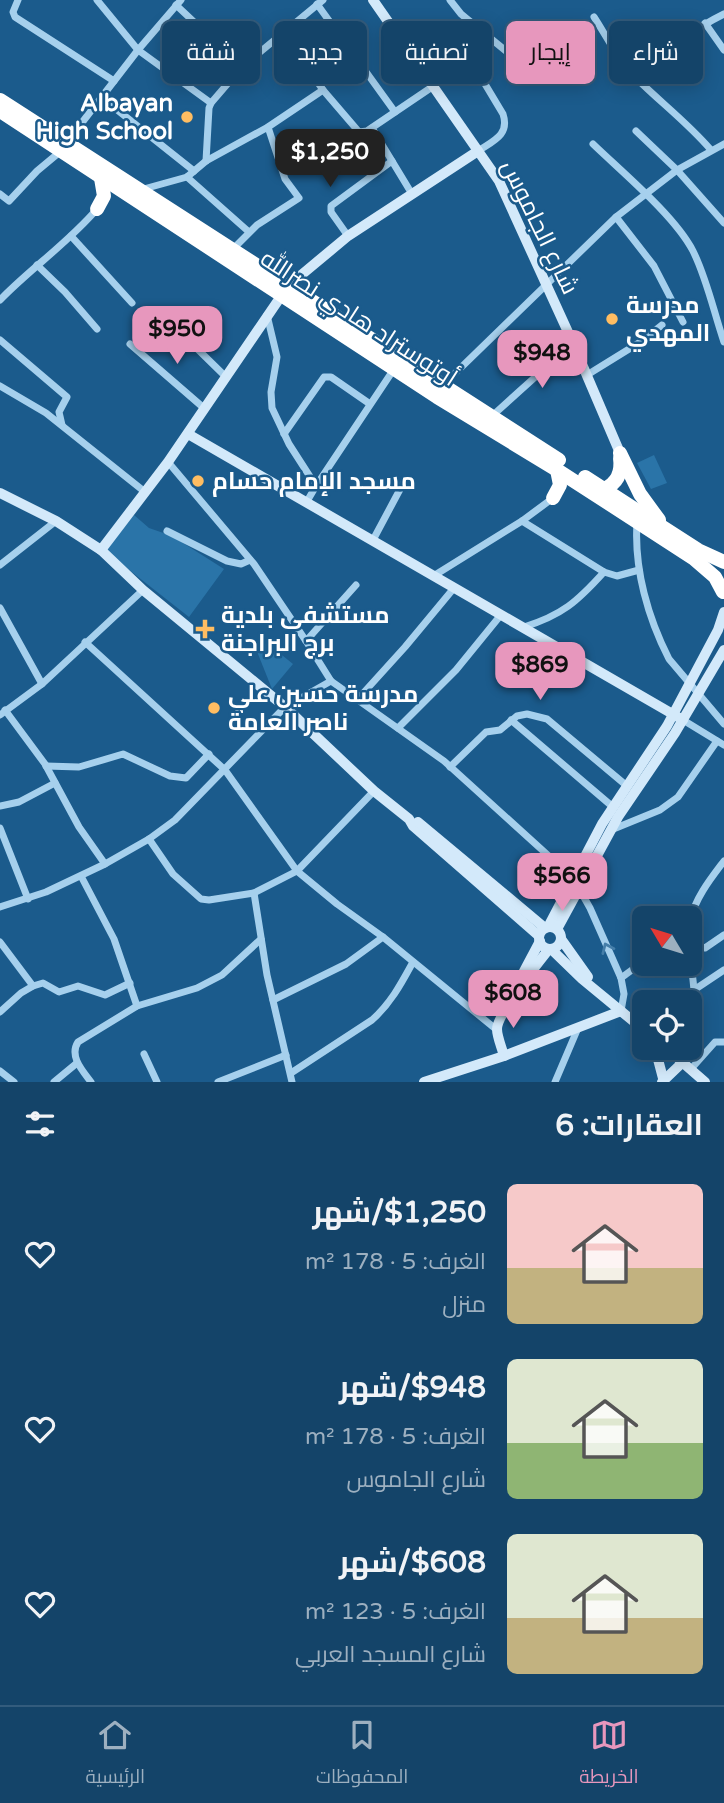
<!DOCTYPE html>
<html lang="ar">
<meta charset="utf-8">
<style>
body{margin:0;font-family:"Varela Round",Cairo,sans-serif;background:#1d4b6f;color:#f1f3f6;direction:rtl;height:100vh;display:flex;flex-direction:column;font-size:26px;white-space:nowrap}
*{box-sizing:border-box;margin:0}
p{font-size:23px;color:#9db0c0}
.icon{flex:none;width:38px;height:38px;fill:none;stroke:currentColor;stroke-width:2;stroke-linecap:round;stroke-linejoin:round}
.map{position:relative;height:1082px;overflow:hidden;direction:ltr}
.side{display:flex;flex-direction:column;background:#144469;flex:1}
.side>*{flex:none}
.guide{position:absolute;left:21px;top:21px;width:682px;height:63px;direction:rtl;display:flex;gap:14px}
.needle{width:46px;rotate:308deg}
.controls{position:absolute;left:632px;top:906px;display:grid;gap:14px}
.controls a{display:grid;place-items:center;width:70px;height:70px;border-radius:10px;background:#144469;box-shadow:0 4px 18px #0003,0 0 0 2px #335c7d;font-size:35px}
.price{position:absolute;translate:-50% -60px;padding:0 16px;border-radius:14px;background:#e797bd;color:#111;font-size:23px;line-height:46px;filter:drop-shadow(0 2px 4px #0008)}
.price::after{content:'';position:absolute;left:50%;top:42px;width:21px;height:16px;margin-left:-10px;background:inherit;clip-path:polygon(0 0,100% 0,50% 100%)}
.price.active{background:#222;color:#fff}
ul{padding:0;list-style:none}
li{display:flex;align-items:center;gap:21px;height:175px;padding:0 21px}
li span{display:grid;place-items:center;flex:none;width:196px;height:140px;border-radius:10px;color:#555}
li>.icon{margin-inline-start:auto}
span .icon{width:84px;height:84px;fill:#fffc;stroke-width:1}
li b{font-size:30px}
h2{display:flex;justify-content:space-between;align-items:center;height:84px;padding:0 21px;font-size:30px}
.pill{padding:0 24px;border-radius:10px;background:#144469;box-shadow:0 4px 18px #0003,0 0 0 2px #335c7d;font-size:24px;line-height:63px}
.pill.active{background:#e797bd;color:#111}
.tab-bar{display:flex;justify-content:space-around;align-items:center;height:98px;border-top:2px solid #335c7d;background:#144469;font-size:19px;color:#9db0c0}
.tab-bar a{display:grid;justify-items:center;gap:4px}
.tab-bar .active{color:#e797bd}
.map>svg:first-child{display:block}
.green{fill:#2a74a8}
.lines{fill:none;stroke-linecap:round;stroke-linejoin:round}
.street{stroke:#a6d0ed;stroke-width:7}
.secondary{stroke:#d3e9fa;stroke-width:10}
.highway{stroke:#fff;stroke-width:14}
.oneway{stroke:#457ea9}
.poi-dot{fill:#ffbd62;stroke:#1b5b8c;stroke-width:2.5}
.labels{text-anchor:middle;stroke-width:5;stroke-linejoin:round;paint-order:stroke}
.poi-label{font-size:24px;font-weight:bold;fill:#fff;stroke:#1b5b8c;text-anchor:start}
.street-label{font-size:24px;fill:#fff;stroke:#1b5b8c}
</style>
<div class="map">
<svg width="724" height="1082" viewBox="0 0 724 1082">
<rect width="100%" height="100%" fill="#1b5b8c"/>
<!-- green -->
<g class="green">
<polygon points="654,455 667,483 651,489 637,463"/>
<polygon points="134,515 149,528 172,536 224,569 189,617 105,551"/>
<polygon points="267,643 293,664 272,689 256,649"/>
</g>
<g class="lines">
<!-- street -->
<g class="street">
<polyline points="18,0 13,12 15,17 114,81"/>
<polyline points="97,0 138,50 211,103"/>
<polyline points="450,0 461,14 512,56"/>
<polyline points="317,4 395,112"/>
<polyline points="176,5 242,67"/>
<path d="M594,17C607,37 618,60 635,77C660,102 688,123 711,150"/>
<polyline points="705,23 724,50"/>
<polyline points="283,32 323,90 359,132 367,131 432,87"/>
<path d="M461,44L503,114C510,135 493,141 478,151"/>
<path d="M635,77C664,53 691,30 724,14"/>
<polyline points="101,97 194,171"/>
<polyline points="372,128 412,194"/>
<polyline points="636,131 677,170 724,223"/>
<polyline points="67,142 138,50 181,0"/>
<path d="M593,144C622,172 675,216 693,251C707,279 714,313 724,342"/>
<polyline points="206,161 209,108 211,103 242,67 323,0"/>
<polyline points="187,177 249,232"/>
<polyline points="140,190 187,177 206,161 268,127 323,90"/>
<polyline points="0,194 9,201 37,171 61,151"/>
<polyline points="616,217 654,266 683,322"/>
<polyline points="71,236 132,303"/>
<polyline points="348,236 331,212 331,206 392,161"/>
<polyline points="233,249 257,225 299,198 285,179 268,127"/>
<polyline points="37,265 65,292 97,329"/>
<path d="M0,300C31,268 68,243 97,209"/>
<polyline points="267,315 277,357 271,392 272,408 289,444 316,486 306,503"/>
<polyline points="177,329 226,377"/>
<polyline points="0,340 67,397 59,412 62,425"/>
<polyline points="130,344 205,409"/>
<polyline points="587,375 642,341 662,325"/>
<polyline points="0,386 46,413 145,492"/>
<polyline points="442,386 616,217 677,170 724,144"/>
<polyline points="492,416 573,343"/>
<polyline points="284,434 324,377 331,377 370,404"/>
<polyline points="168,462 254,564 306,641 331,681 444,761 573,878 590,908 621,978 624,994 621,1011"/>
<polyline points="316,486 394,369"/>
<polyline points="522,521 604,572 617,576 639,570"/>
<path d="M637,523C634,569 648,618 669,659L724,724"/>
<polyline points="167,531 227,561 241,564 250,560"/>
<polyline points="373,540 405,480"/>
<polyline points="0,565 56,521"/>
<polyline points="435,575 522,521 553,498"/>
<polyline points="0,608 42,684"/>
<path d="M524,627C562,615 577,602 604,572"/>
<polyline points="306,641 356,585"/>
<polyline points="85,642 225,770 297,871 337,904 383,937 497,1030"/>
<polyline points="357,700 405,647 454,588"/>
<polyline points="5,710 45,764 79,827 105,864"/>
<polyline points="0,715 42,684 143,590"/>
<polyline points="511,720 613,807"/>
<polyline points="683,720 724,745"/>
<polyline points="398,728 456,670 500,616"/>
<polyline points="46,766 79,767 123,754 170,776 186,778 209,754"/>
<polyline points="450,767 486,732 500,730 517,716 527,714 547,719 627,786"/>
<polyline points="0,806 19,802 55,783"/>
<polyline points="0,828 28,899"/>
<polyline points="611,830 660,810 678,797 717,741"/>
<polyline points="149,839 173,874 201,899 209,900 254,893 297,871 374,791"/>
<polyline points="81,876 114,939 137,1006"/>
<polyline points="254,893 267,975 292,1082"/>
<polyline points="0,907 46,892 105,864 149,839 175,820 285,707 331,681"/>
<polyline points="0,942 33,986 21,993 0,1012"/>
<polyline points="690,946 705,948 724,935"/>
<polyline points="621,978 644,961"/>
<polyline points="33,986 43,983 59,992 78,986 105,995 130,983"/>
<path d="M694,990C692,967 687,942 691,919C695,898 712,877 724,861"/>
<polyline points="273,1000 346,964 383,937"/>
<polyline points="683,1003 694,990 724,970"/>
<polyline points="144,1054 157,1082"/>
<polyline points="691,1069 715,1042 724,1042"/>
<polyline points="0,1071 14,1082"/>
<path d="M291,1073L372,1020C391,1003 401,984 413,962"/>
<polyline points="54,1082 77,1063"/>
<path d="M91,1082C82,1070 69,1056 78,1042L137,1006L197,988L222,975L261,939"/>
<polyline points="218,1082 286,1055"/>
<polyline points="555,1082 578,1028"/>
</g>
<!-- secondary -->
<g class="secondary">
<polyline points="373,0 499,181 573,343 620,453"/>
<polyline points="188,434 683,720"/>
<polyline points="0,493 56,521 101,550 143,590 285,707 374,791 409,819 413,826 539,936"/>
<polyline points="101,550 168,462 288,286 348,236 478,151"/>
<polyline points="418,822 545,928"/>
<polyline points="548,927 602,824 667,726 718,630 724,612"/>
<circle cx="550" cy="938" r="11"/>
<polyline points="557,929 618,817 675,733 724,650"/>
<polyline points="561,939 588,977"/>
<polyline points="551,949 582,979 644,1030"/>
<polyline points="514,990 540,941"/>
<polyline points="655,1048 664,1082"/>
<polyline points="666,1048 705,1082"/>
<path d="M504,1056C502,1048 497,1037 497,1029C497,1014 538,963 549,949"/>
<polyline points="424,1082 504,1056 621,1011"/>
<polyline points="662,1082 683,1062"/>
</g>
<!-- highway -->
<g class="highway">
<polyline points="0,100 559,460"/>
<polyline points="0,111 437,397 557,470 693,558 715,577 723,592"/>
<polyline points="97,209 104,196 101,178"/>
<polyline points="620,453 640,494 659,520"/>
<polyline points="585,477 698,550 724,562"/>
<path d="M604,489C618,483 622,472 620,458"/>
<polyline points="553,498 560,485 557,470"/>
</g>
</g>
<!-- one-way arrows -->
<defs><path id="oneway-chevron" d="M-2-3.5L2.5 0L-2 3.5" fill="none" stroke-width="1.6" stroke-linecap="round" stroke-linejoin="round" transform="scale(1.75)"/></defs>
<use class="oneway" href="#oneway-chevron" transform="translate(607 948) rotate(-114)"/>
<!-- markers -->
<g class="poi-dot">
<circle cx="187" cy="117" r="7"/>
<circle cx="612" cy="319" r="7"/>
<circle cx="198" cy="481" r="7"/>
<path d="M201.5 618.5h7v7h7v7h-7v7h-7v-7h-7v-7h7z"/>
<circle cx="214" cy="708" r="7"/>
</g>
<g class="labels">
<!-- poi labels -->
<g class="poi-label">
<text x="173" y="111" text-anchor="end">Albayan<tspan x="173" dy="28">High School</tspan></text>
<text x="626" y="313">مدرسة<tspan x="626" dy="28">المهدي</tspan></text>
<text x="212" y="489">مسجد الإمام حسام</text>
<text x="221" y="623">مستشفی بلدیة<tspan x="221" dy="28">برج البراجنة</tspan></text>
<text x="228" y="702">مدرسة حسين علي<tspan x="228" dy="28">ناصر العامة</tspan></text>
</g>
<!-- street labels -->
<g class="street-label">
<text transform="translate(540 227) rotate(64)" y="8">شارع الجاموس</text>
<text transform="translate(359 318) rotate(33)" y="8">أوتوستراد هادي نصرالله</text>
</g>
</g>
</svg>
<div class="controls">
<a><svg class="needle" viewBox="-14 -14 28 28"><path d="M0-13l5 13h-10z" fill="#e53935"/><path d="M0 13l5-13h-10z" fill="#9db0c0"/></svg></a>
<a><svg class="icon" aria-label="locate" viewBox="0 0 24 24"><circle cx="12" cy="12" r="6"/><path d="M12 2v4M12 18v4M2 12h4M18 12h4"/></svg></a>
</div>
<b class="price active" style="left:330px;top:189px">$1,250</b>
<b class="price" style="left:177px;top:366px">$950</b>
<b class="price" style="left:542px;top:390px">$948</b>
<b class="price" style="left:540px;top:702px">$869</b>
<b class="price" style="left:562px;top:913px">$566</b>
<b class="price" style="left:513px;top:1030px">$608</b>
<div class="guide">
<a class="pill">شراء</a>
<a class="pill active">إيجار</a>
<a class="pill">تصفية</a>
<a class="pill">جديد</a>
<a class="pill">شقة</a>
</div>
</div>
<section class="side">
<h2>العقارات: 6<svg class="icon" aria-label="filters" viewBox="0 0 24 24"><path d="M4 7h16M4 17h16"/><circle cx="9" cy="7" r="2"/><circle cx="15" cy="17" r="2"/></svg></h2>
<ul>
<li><span style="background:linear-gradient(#f6c9c9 60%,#c2b280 0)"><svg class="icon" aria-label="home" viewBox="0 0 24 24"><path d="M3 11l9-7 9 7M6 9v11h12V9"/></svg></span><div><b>$1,250/شهر</b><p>الغرف: 5 · 178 m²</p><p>منزل</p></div><svg class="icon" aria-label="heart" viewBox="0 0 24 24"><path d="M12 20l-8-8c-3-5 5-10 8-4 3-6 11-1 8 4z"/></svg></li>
<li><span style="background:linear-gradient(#dfe7d0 60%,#8fb573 0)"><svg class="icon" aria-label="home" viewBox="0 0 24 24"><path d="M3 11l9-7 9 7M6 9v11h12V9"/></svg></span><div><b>$948/شهر</b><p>الغرف: 5 · 178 m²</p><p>شارع الجاموس</p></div><svg class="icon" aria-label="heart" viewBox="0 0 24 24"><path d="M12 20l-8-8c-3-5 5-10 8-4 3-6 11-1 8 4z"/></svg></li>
<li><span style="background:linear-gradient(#dfe7d0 60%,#c2b280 0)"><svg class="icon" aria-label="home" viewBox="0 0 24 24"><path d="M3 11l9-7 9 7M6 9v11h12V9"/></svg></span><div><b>$608/شهر</b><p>الغرف: 5 · 123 m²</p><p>شارع المسجد العربي</p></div><svg class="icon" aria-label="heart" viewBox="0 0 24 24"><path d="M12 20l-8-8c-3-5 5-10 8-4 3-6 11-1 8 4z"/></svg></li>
</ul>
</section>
<nav class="tab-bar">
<a class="active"><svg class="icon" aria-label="map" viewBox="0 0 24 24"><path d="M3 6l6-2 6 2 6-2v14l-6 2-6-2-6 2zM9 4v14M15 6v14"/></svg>الخريطة</a>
<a><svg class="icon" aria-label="saved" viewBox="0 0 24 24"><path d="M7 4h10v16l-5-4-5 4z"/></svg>المحفوظات</a>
<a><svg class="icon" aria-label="home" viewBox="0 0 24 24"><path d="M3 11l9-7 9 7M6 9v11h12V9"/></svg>الرئيسية</a>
</nav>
